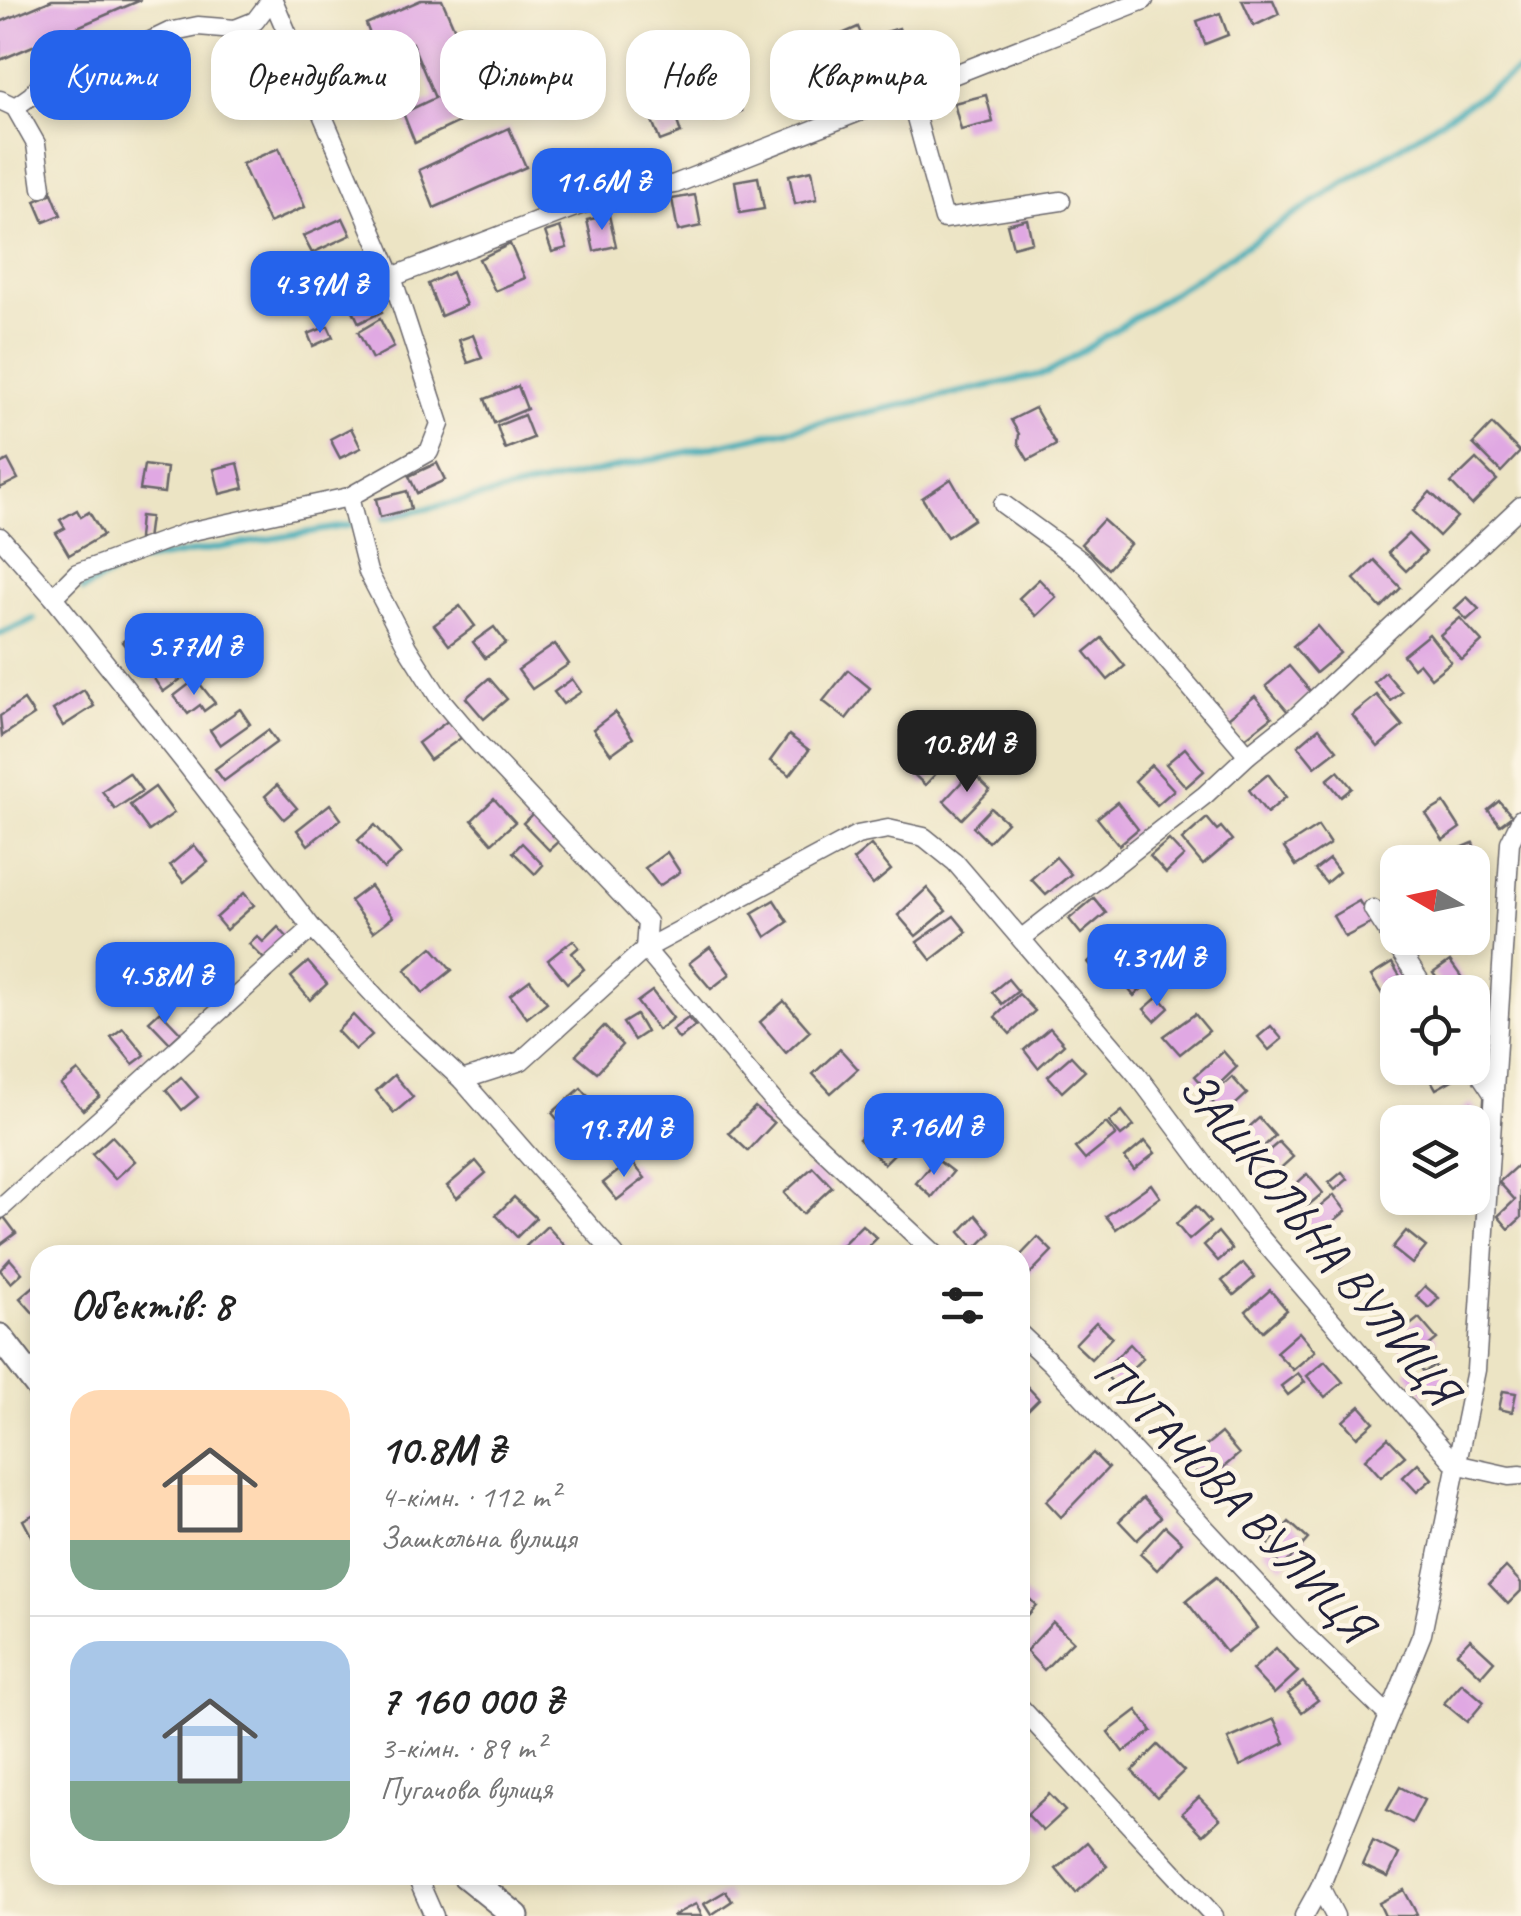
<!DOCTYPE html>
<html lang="uk">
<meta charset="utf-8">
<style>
body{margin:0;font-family:Caveat,sans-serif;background:#f6f6f6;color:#222;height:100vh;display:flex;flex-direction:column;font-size:38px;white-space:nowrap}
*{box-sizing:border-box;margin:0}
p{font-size:32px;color:#767676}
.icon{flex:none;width:55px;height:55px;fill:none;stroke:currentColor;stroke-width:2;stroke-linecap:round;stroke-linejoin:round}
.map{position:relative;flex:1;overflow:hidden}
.sheet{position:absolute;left:30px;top:1245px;width:1000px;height:640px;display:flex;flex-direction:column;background:#fff;border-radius:30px;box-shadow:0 5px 15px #0003}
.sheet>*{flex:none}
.banner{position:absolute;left:30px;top:30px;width:1000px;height:90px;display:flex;gap:20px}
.needle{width:65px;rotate:279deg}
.tools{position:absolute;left:1380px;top:845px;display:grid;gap:20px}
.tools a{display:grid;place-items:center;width:110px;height:110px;border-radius:20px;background:#fff;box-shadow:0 5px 15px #0003;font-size:50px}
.price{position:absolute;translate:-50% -85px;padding:0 22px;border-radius:20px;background:#2563eb;color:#fff;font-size:32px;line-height:65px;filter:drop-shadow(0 2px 5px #0008)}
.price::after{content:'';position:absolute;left:50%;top:60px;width:30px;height:22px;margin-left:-15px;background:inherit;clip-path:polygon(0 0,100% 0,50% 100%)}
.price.on{background:#222;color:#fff}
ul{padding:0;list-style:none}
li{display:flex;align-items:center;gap:30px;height:250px;padding:0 40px}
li+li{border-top:2px solid #e0e0e0}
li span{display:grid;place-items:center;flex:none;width:280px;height:200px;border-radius:30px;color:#555}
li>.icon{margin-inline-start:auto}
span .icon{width:120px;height:120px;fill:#fffc;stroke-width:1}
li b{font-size:42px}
h2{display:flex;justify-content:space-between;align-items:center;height:120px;padding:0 40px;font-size:42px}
.tag{padding:0 35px;border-radius:30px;background:#fff;box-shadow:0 5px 15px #0003;font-size:35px;line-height:90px}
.tag.on{background:#2563eb;color:#fff}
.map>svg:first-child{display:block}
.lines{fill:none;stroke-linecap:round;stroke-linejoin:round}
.stream{stroke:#3babb7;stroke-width:6}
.building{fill:#e0a8e3}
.street-casing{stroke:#69666b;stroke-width:21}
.secondary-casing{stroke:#69666b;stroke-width:29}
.street{stroke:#fff;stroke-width:18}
.secondary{stroke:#fff;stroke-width:25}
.labels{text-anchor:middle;stroke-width:10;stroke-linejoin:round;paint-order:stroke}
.street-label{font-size:48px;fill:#22223b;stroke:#fcf5e5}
</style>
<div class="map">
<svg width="1521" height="1916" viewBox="0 0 1521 1916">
<rect width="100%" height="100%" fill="#fcf5e5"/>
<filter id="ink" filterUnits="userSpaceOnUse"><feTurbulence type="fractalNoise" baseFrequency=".01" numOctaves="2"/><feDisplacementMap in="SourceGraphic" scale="20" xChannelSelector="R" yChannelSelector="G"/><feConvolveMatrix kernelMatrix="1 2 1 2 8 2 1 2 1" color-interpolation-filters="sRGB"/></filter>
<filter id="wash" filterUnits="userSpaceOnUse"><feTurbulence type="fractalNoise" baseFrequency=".0048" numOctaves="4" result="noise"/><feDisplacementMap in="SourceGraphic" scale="40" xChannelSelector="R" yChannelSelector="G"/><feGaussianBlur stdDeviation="2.25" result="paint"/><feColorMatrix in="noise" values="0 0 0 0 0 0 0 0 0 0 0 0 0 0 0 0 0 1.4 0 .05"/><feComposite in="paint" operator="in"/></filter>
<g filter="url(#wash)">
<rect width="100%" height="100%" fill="#ece4c4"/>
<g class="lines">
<!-- stream -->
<g class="stream">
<polyline points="384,518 1048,373 1521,69"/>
<polyline points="83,590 130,563 351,525"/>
<polyline points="0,634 34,619"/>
</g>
</g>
<g id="blocks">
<!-- building -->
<g class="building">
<polygon points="52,0 141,0 0,60 0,22"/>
<polygon points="421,0 442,0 489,108 415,143 403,113 435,98 412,43 379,58 366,24"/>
<polygon points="1242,0 1273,0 1279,14 1254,26"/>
<polygon points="1220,13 1228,35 1205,44 1197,21"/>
<polygon points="858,27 870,55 854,62 842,34"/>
<polygon points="899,28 907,52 887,59 879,34"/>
<polygon points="797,55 810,86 776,101 770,84 787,77 782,64"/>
<polygon points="728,79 742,111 715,121 703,90"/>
<polygon points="986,95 993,122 961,130 954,103"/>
<polygon points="671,104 681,133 660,141 649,113"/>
<polygon points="509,128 526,167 434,208 419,170"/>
<polygon points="279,148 305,207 269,223 242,164"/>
<polygon points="812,170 817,199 795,204 789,175"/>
<polygon points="758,177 764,209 740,213 735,181"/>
<polygon points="52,193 61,215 44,222 35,201"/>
<polygon points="695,195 701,226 678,231 672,199"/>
<polygon points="609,215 616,246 594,251 587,220"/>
<polygon points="343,218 351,235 312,253 303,236"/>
<polygon points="1027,219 1032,242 1013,247 1007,224"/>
<polygon points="560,227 567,248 552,252 545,232"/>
<polygon points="510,244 525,278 495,291 479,259"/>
<polygon points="452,272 466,305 441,316 428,284"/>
<polygon points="368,283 382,312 359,323 345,294"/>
<polygon points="380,319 394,347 372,359 358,332"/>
<polygon points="328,326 333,337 313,346 308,334"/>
<polygon points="473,335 482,358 468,363 459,340"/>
<polygon points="518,386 527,409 494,423 485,399"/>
<polygon points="1035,408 1056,445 1028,460 1018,443 1019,434 1011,420"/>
<polygon points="524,415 533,438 505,449 497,426"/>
<polygon points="1492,424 1520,452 1501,472 1473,444"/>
<polygon points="351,428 361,448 340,458 330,439"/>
<polygon points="1476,459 1497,480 1472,505 1451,483"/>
<polygon points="8,460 18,479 0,488 0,464"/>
<polygon points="238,463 244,488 220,494 214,469"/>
<polygon points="437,463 445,480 417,493 409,476"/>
<polygon points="144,465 167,468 164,493 140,490"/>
<polygon points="951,479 974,519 947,537 922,498"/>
<polygon points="407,491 411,509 380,517 376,499"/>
<polygon points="1430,492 1457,517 1439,536 1413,511"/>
<polygon points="77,510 81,517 89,512 103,535 69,555 56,533 65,528 60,520"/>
<polygon points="140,516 150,517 147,540 138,539"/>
<polygon points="1103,520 1130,544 1108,569 1081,544"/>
<polygon points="1408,534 1426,552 1406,571 1388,553"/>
<polygon points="1374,560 1401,588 1381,608 1354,579"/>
<polygon points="1039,579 1056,597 1036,616 1019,598"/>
<polygon points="1467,597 1479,609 1467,620 1455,608"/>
<polygon points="460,606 475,626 449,645 434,625"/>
<polygon points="235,616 244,629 231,637 223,625"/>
<polygon points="1460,618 1482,642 1462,660 1440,635"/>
<polygon points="1317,626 1340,653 1316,673 1293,646"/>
<polygon points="494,627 506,643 485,658 473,642"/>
<polygon points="138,630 149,646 134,657 122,642"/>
<polygon points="218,633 231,652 204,670 192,652"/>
<polygon points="1429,634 1451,662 1431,678 1419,663 1413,668 1403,655"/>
<polygon points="1102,638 1125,666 1108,680 1085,652"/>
<polygon points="177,644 195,669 163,692 148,670 171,654 168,650"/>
<polygon points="555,644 569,664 532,689 518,670"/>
<polygon points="1289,666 1311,692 1288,712 1266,686"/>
<polygon points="848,670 870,688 846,719 823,701"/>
<polygon points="1385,672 1402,692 1391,701 1374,682"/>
<polygon points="489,678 507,699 484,719 466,698"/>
<polygon points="196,679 215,703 204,711 200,705 188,714 174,696"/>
<polygon points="572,679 581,692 563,704 554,692"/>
<polygon points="84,690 94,706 63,726 53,710"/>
<polygon points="1377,695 1403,726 1378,747 1352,715"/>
<polygon points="1255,696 1272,717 1245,738 1228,718"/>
<polygon points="24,700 34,715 2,736 0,716"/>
<polygon points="240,709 250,724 220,745 210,730"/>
<polygon points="615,712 633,738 611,754 593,729"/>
<polygon points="449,720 461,738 430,760 418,743"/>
<polygon points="977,728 995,743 975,768 956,754"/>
<polygon points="1319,728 1337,750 1315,767 1298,746"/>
<polygon points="268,730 277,742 224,781 215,769"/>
<polygon points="789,735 809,750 790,775 770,761"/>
<polygon points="932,740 951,758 925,785 906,767"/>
<polygon points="1185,748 1204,771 1186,787 1166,764"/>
<polygon points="1151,765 1174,790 1157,805 1135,781"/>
<polygon points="1338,771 1352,788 1341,797 1327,780"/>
<polygon points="971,772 990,790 962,819 944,801"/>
<polygon points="129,773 142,791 115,809 102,791"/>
<polygon points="1268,774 1286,797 1267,813 1249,790"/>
<polygon points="277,785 297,808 284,819 265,796"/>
<polygon points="155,787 174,813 149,831 130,805"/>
<polygon points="494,799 515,822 492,843 472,820"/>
<polygon points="1499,801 1512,816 1500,825 1488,810"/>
<polygon points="1117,802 1138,829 1119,845 1097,818"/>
<polygon points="1444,803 1460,828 1443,840 1426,814"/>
<polygon points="330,804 341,819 308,845 297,830"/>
<polygon points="991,808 1007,822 988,842 973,827"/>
<polygon points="534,812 561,839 549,850 523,823"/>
<polygon points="1207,818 1217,830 1221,827 1232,840 1203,865 1182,840"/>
<polygon points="375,825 401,854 384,869 358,840"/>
<polygon points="1318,826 1330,844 1296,866 1284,848"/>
<polygon points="1169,840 1184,856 1166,873 1150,856"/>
<polygon points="522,843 543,865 535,874 513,852"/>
<polygon points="1473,843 1484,871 1472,876 1472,862 1459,862 1454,851"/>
<polygon points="194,845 208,862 184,882 170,865"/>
<polygon points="871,845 891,870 873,885 853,860"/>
<polygon points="667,852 680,872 659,886 645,868"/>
<polygon points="1056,857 1071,874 1046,895 1031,879"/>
<polygon points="1329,859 1339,872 1326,883 1315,870"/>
<polygon points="370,886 393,917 373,932 350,901"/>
<polygon points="927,888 946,911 916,936 898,915"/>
<polygon points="244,893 254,905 226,930 216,918"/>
<polygon points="1094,898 1106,913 1081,934 1069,919"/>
<polygon points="774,900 788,922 766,937 752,913"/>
<polygon points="1359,901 1372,923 1345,937 1333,916"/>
<polygon points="954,916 967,932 931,960 917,942"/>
<polygon points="278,927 289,939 266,961 249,944 257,936 263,942"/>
<polygon points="573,940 579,947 572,953 584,969 567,983 548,960"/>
<polygon points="432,947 452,970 423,993 405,970"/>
<polygon points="710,947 730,974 711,989 689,963"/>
<polygon points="1103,949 1120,969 1105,981 1088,962"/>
<polygon points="1144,951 1161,971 1134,996 1117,975"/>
<polygon points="1188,959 1197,969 1186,980 1176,970"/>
<polygon points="1450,961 1465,982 1451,992 1447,992 1433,973"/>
<polygon points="308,962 327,984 310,1000 291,977"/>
<polygon points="1392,963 1403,981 1382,994 1371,976"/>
<polygon points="1008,979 1018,991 1002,1004 992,992"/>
<polygon points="530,980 547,1002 527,1018 510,995"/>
<polygon points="652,991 673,1018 658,1030 637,1002"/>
<polygon points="1019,994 1035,1011 1010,1034 995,1017"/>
<polygon points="1159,996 1169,1008 1155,1021 1144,1009"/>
<polygon points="784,1001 810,1031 786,1053 760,1022"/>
<polygon points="160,1011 181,1033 170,1043 149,1021"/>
<polygon points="1195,1014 1209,1031 1180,1054 1164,1036"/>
<polygon points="353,1015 372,1035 355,1050 337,1031"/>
<polygon points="636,1015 646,1032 634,1040 623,1023"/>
<polygon points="688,1018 695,1026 679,1039 672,1030"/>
<polygon points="604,1026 622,1045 597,1072 576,1055"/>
<polygon points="1271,1026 1282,1039 1269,1050 1258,1037"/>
<polygon points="123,1028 145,1055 133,1064 111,1037"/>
<polygon points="1050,1028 1064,1044 1038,1068 1024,1050"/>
<polygon points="840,1049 858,1069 831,1093 813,1074"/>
<polygon points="1223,1051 1237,1067 1210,1093 1195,1076"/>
<polygon points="1071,1056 1085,1071 1062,1092 1048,1076"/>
<polygon points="1398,1056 1398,1068 1417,1068 1403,1079 1389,1063"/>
<polygon points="1435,1068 1457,1068 1461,1075 1436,1089 1427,1073"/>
<polygon points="78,1071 100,1096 83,1110 61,1085"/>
<polygon points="394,1075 413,1097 394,1113 376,1091"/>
<polygon points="181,1077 198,1097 182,1110 166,1090"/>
<polygon points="1232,1077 1247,1094 1224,1115 1209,1098"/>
<polygon points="581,1088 594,1103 565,1128 552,1113"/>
<polygon points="1471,1103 1478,1114 1467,1122 1457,1122 1453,1116"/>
<polygon points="755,1107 774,1123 748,1151 729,1133"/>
<polygon points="1122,1111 1134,1126 1121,1136 1109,1122"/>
<polygon points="880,1118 905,1143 884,1164 859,1139"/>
<polygon points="1259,1118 1275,1136 1256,1154 1239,1136"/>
<polygon points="1106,1123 1116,1135 1085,1160 1075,1148"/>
<polygon points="112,1136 135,1161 115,1179 92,1154"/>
<polygon points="1145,1141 1155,1153 1134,1170 1125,1158"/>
<polygon points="1279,1142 1293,1157 1273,1175 1259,1159"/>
<polygon points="936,1159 953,1172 932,1197 916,1183"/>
<polygon points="476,1161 486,1173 457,1198 447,1186"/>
<polygon points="631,1161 645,1178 617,1200 603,1183"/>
<polygon points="1521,1162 1521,1218 1509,1229 1498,1216 1515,1200 1499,1182"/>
<polygon points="813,1167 832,1187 803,1214 784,1193"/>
<polygon points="1342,1172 1348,1179 1335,1190 1329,1183"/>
<polygon points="1307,1174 1323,1193 1299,1213 1283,1196"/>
<polygon points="1151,1184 1160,1197 1116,1229 1106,1216"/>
<polygon points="1334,1195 1346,1211 1314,1237 1302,1222"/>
<polygon points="514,1197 536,1218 517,1237 496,1215"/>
<polygon points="1196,1206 1210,1222 1189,1240 1176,1224"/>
<polygon points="976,1215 991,1233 975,1249 960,1232"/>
<polygon points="4,1217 16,1233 0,1245 0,1221"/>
<polygon points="862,1225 877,1238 860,1255 848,1255 840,1247"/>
<polygon points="547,1226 566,1247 558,1255 534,1255 526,1246"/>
<polygon points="1406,1231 1426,1247 1412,1264 1392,1248"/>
<polygon points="1218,1232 1232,1249 1218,1261 1204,1245"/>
<polygon points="1038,1237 1052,1251 1020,1284 1020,1271 1025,1266 1020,1261 1020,1256"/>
<polygon points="1344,1242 1355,1253 1339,1268 1328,1257"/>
<polygon points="10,1259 22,1273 11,1283 0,1270"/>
<polygon points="1243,1263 1255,1277 1234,1295 1222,1281"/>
<polygon points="40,1281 40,1313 36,1316 20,1298"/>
<polygon points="1425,1286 1439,1298 1429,1308 1416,1296"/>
<polygon points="1270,1290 1287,1310 1263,1331 1246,1311"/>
<polygon points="1419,1318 1437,1339 1411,1360 1394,1338"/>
<polygon points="1096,1322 1112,1337 1091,1359 1075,1344"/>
<polygon points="1299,1332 1315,1351 1293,1370 1276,1352"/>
<polygon points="1130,1344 1143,1358 1115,1385 1102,1371"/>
<polygon points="1325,1361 1343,1382 1325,1397 1307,1376"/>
<polygon points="1416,1363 1424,1373 1434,1365 1445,1378 1425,1395 1406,1371"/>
<polygon points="1298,1373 1305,1382 1288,1395 1281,1386"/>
<polygon points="1025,1384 1039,1399 1020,1418 1020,1389"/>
<polygon points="1503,1391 1516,1393 1512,1412 1499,1409"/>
<polygon points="1360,1406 1374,1422 1357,1437 1343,1421"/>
<polygon points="1221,1433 1239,1454 1205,1483 1187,1461"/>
<polygon points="1388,1438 1405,1456 1381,1477 1365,1459"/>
<polygon points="1093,1453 1108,1468 1061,1517 1046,1501"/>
<polygon points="1418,1463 1432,1479 1417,1492 1403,1477"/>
<polygon points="1143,1498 1161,1517 1137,1540 1119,1521"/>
<polygon points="40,1511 40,1538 34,1541 23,1520"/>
<polygon points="1289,1522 1308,1539 1283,1567 1263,1550"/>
<polygon points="1165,1526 1182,1542 1157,1570 1140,1554"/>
<polygon points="1506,1567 1521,1583 1521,1591 1508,1604 1489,1584"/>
<polygon points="1216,1577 1257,1628 1226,1652 1186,1601"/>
<polygon points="1020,1590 1036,1605 1020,1623"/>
<polygon points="1053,1622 1073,1641 1044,1670 1026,1651"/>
<polygon points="1470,1639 1494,1661 1481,1676 1457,1653"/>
<polygon points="1276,1648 1298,1672 1274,1694 1252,1670"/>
<polygon points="1303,1682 1318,1700 1302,1712 1288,1694"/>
<polygon points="1462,1683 1484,1702 1467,1722 1444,1703"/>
<polygon points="1137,1710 1152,1731 1123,1752 1108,1732"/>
<polygon points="1274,1719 1285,1743 1240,1766 1228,1739"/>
<polygon points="1158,1745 1184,1771 1157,1797 1132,1771"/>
<polygon points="1400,1787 1424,1800 1412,1823 1387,1810"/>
<polygon points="1049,1794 1065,1811 1043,1831 1027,1814"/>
<polygon points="1199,1797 1220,1819 1203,1835 1182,1813"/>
<polygon points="1373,1841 1399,1854 1388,1877 1362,1865"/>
<polygon points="1087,1842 1107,1866 1076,1893 1056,1869"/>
<polygon points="1404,1890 1417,1914 1413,1916 1385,1916 1379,1903"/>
<polygon points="726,1891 732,1901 711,1915 704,1904"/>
<polygon points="696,1904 702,1916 672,1916"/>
</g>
</g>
</g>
<g filter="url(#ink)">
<use href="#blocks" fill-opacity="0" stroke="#69666b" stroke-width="2.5"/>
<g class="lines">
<!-- street casing -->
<g class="street-casing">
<g id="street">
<polyline points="909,92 944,219 1061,201"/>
<polyline points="0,100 15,107 32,95 41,83 56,75 142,45 169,32 198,26 235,29 255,21 271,0"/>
<polyline points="15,107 36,144 42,188"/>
<polyline points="392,277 604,196 675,184 1144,0"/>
<polyline points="349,497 368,572 407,647 438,696 477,742 647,922 645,949 781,1110 936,1255"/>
<polyline points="1003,504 1084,563 1248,755"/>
<polyline points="0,537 53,597 186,764 312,928 396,1019 462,1080 615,1255"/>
<polyline points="53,597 77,573 188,532 349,497 429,452 440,424 392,277 273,0"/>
<polyline points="1373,909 1427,992"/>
<polyline points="1022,938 1205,795 1248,755 1297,716 1521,506"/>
<polyline points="1472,1062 1494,1095"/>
<polyline points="462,1080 521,1061 645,949 857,835 888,829 924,837 955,862 1138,1076 1247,1222 1455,1464 1509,1476 1521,1475"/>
<polyline points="0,1209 312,928"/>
<polyline points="1020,1334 1052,1364 1302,1632 1389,1716"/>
<polyline points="1020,1707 1214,1916"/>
<polyline points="416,1875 434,1916"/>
<polyline points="1320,1887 1335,1916"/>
<polyline points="1304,1916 1320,1887 1422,1634 1476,1370 1510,842 1521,819"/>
</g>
</g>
<!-- secondary casing -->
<g class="secondary-casing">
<g id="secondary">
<polyline points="0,1337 40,1389"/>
<polyline points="465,1875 516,1916"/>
</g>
</g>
<!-- street -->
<use href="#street" class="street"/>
<!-- secondary -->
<use href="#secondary" class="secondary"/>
</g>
</g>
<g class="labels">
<!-- street labels -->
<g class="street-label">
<text transform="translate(1320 1237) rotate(51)" y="17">ЗАШКОЛЬНА ВУЛИЦЯ</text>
<text transform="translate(1234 1497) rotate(46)" y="17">ПУГАЧОВА ВУЛИЦЯ</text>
</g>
</g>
</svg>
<div class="tools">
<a><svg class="needle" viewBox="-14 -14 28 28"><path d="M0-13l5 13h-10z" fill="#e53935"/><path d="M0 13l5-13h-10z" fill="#767676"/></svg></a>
<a><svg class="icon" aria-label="locate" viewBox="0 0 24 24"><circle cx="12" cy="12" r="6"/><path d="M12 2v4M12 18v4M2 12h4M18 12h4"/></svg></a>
<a><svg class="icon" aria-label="layers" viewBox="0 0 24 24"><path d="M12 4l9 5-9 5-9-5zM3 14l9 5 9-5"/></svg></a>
</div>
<b class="price" style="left:602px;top:233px">11.6M ₴</b>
<b class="price" style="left:320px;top:336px">4.39M ₴</b>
<b class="price" style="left:194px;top:698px">5.77M ₴</b>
<b class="price on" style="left:967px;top:795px">10.8M ₴</b>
<b class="price" style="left:1157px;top:1009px">4.31M ₴</b>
<b class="price" style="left:165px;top:1027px">4.58M ₴</b>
<b class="price" style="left:934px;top:1178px">7.16M ₴</b>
<b class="price" style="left:624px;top:1180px">19.7M ₴</b>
<div class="banner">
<a class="tag on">Купити</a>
<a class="tag">Орендувати</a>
<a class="tag">Фільтри</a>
<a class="tag">Нове</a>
<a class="tag">Квартира</a>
</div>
<section class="sheet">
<h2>Об’єктів: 8<svg class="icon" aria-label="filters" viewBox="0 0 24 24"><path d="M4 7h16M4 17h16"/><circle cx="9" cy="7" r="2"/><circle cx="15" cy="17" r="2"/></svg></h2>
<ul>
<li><span style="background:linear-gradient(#ffd9b3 75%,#7fa58c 0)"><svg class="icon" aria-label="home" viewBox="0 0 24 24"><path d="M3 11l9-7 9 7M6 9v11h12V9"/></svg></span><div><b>10.8M ₴</b><p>4-кімн. · 112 m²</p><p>Зашкольна вулиця</p></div></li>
<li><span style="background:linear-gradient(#a9c7e8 70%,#7fa58c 0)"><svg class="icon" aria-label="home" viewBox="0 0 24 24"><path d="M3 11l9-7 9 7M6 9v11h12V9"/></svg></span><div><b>7 160 000 ₴</b><p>3-кімн. · 89 m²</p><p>Пугачова вулиця</p></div></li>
</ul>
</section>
</div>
